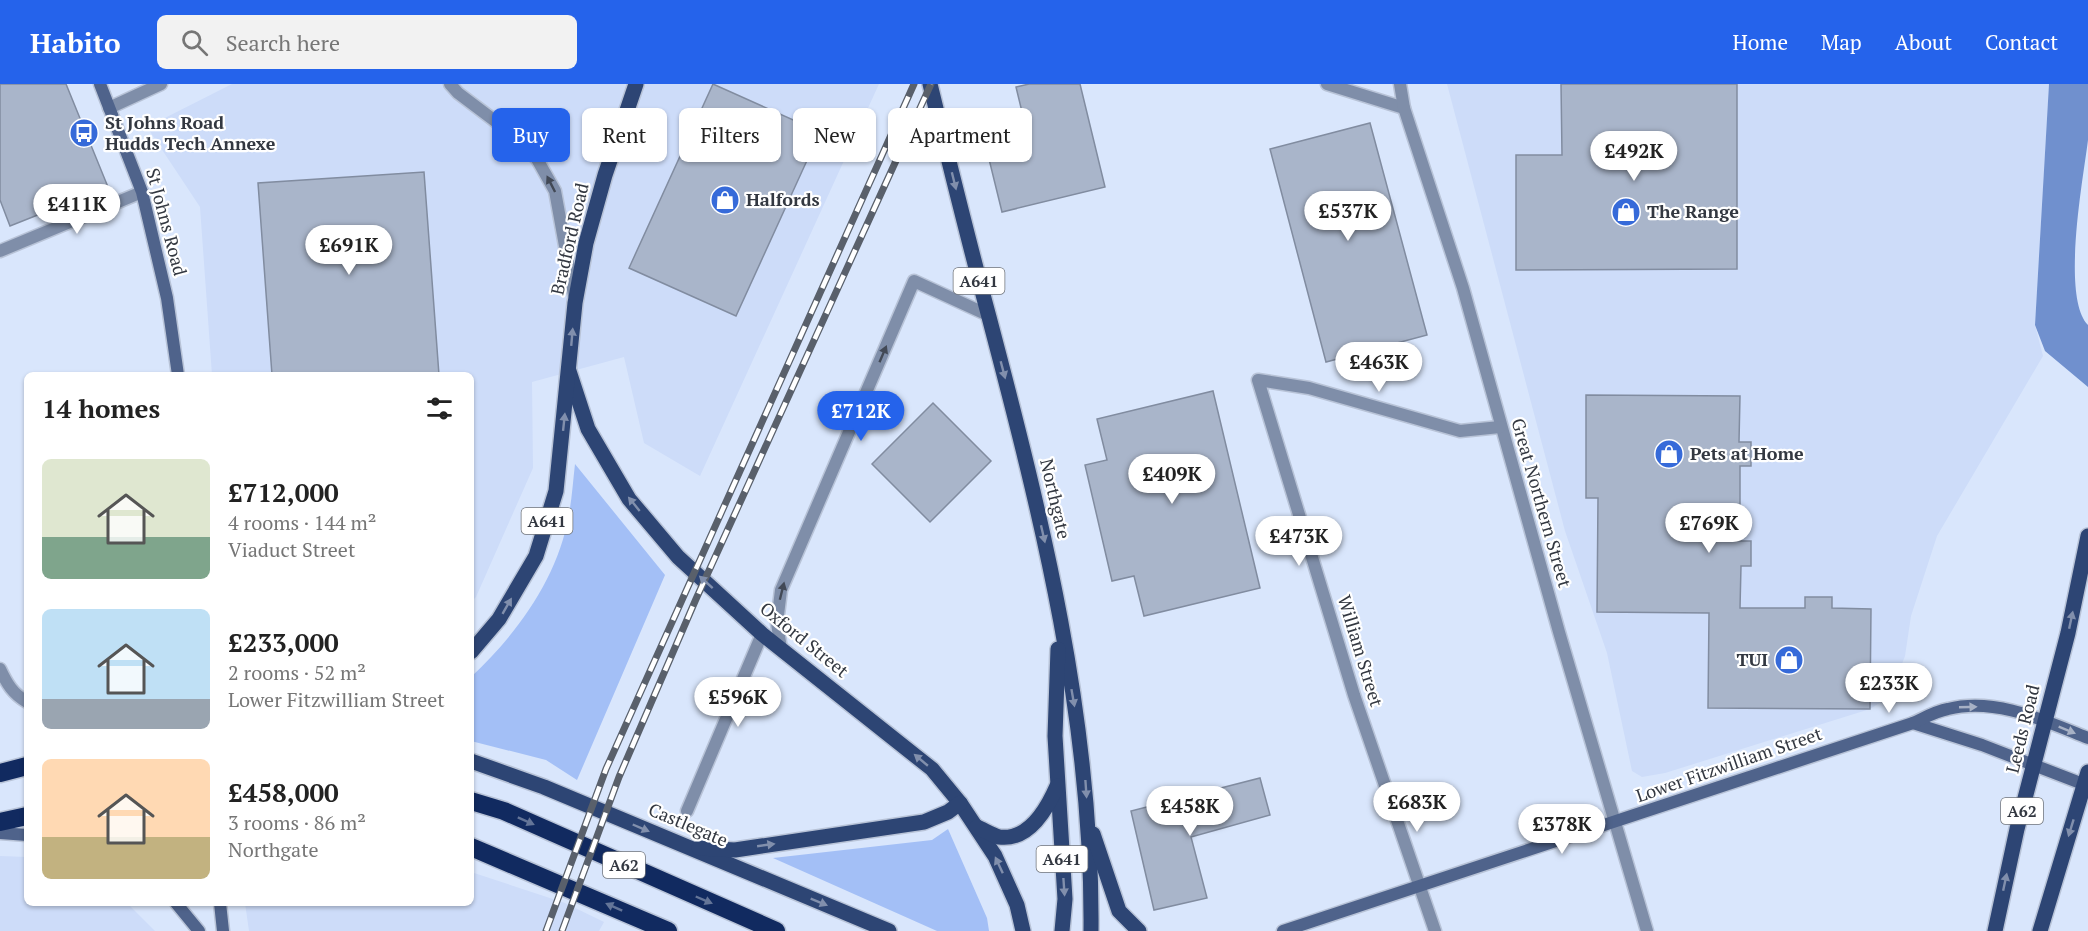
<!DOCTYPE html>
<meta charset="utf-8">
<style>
body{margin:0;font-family:"PT Serif",serif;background:#f2f2f2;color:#222;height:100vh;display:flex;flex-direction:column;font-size:22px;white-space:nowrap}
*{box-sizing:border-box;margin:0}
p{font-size:20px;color:#767676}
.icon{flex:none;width:33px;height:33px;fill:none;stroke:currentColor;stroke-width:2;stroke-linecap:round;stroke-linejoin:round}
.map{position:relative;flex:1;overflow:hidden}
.panel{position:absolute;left:24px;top:288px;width:450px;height:534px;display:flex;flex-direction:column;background:#fff;border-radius:9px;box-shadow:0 2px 4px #0004}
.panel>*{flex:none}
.top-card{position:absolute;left:492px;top:24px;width:570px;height:54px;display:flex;gap:12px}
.price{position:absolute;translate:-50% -51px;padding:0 14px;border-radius:21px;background:#fff;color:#222;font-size:20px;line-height:39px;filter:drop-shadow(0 2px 3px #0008)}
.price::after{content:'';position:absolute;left:50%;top:36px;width:18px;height:14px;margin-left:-9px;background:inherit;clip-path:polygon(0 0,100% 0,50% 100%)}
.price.active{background:#2563eb;color:#fff}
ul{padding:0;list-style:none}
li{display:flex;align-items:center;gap:18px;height:150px;padding:0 18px}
li span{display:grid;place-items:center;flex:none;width:168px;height:120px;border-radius:9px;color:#555}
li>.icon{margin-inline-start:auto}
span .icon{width:72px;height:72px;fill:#fffc;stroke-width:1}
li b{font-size:26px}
h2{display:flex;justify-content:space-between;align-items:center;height:72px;padding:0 18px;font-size:26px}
.pill{padding:0 21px;border-radius:9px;background:#fff;box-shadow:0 2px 4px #0004;font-size:21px;line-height:54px}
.pill.active{background:#2563eb;color:#fff}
header{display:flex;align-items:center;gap:36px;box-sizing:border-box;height:84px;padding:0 30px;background:#2563eb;color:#fff}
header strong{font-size:28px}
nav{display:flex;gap:33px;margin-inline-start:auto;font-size:21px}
.search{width:420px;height:54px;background:#f2f2f2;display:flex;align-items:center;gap:15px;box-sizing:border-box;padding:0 21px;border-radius:9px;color:#767676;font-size:22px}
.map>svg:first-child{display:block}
.built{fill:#cddcf9}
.green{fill:#a3bff6}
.water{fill:#7090ce}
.building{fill:#a9b5ca;stroke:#818ca0;stroke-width:1.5}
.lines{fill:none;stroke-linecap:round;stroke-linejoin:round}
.street-casing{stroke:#b8c3d7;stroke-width:15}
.secondary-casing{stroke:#b8c3d7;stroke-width:15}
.primary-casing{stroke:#b8c3d7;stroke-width:18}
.highway-casing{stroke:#b8c3d7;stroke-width:21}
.street{stroke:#7f8ea9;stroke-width:12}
.secondary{stroke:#4f638b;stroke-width:12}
.primary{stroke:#2d4574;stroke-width:15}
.highway{stroke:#112a60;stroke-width:18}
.rail-casing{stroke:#59606b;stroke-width:7}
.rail{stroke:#fff;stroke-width:4.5;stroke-dasharray:14;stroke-linecap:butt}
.oneway{fill:#818fac}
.oneway2{fill:#424956}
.oneway3{fill:#a7b1c5}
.oneway4{fill:#647598}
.labels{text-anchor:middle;stroke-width:4.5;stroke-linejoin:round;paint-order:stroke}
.shield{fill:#fff;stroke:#70747a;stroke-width:1.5}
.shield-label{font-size:16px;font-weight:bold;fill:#333841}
.poi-label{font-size:18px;font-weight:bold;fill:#333841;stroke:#fff;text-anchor:start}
.street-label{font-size:18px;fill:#333841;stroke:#fff}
</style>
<header>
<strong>Habito</strong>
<div class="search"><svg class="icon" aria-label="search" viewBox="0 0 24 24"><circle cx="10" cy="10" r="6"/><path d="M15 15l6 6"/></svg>Search here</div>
<nav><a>Home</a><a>Map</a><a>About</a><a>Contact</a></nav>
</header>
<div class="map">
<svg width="2088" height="847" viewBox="0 0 2088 847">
<rect width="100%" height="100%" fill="#d9e6fc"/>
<!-- built -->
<g class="built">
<polygon points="232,0 879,0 700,392 644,359 624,273 532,298 533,384 476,513 471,518 471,291 212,291 200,123 147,43"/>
<polygon points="1447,0 2049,0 2035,241 2043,272 1937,452 1911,532 1905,572 1889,613 1870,625 1665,689 1642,693 1632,687 1607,569 1565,447"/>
<polygon points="0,772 27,773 27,819 127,819 155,847 0,847"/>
<polygon points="471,788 565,819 604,838 599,847 249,847 245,819 471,819"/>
</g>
<!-- green -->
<g class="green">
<path d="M575,380L665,491L577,696L546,676L471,657V593C517,550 558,494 569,430C572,414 573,397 575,380Z"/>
<polygon points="948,745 987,834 989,847 937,847 773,774 932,756"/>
</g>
<!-- water -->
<path class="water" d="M2049,0H2088C2088,18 2088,37 2088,56C2083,96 2061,213 2088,241V303L2045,267L2035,241Z"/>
<!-- building -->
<g class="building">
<polygon points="0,0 66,0 108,103 10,142 0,116"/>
<polygon points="713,0 820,48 736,232 629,184"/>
<polygon points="1029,0 1080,0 1105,103 1002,128 988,71 1030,61 1016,3"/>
<polygon points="1561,0 1737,0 1737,185 1516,186 1516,71 1562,71"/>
<polygon points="1370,39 1427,251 1326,278 1270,65"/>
<polygon points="424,88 439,291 272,291 258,99"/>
<polygon points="1213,307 1260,504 1144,532 1134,492 1112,497 1085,381 1107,376 1097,335"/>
<polygon points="1586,311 1740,312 1739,358 1751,358 1751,382 1740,382 1740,457 1751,457 1751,482 1741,482 1740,524 1805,524 1805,513 1832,513 1832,524 1871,525 1870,625 1708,624 1709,529 1597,528 1598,414 1586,414"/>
<polygon points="933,319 991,377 930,438 872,380"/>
<polygon points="1260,694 1270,731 1191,753 1207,814 1154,826 1131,727"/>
</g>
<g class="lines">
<!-- street casing -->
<g class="street-casing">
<g id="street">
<polyline points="450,0 458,9 507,46 537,75 555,107 574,211"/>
<polyline points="1327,0 1404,24"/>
<polyline points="1400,0 1404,24 1463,204 1559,548 1647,847"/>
<polyline points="109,24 161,0"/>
<polyline points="0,167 142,108"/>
<polyline points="781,565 777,539 781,506 914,197 988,231"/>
<path d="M0,585C7,600 13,610 27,618"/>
<polyline points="687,727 762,550"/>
<polyline points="1435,847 1354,611 1258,296 1309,304 1460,347 1500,343"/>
</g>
</g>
<!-- secondary casing -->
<g class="secondary-casing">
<g id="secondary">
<polyline points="100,0 142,108 167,214 178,291"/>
<polyline points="1913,639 1982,661 2088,702"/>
<polyline points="0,749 27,751"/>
<polyline points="176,819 199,847"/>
<polyline points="220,819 223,847"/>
<path d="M1283,847L1913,639C1924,634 1936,627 1948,625C1996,613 2045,637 2088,654"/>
</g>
</g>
<!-- primary casing -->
<g class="primary-casing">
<g id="primary">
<path d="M930,0C949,78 968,155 989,233C1042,434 1093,637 1091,847"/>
<polyline points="569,287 588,345 629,415 678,473 762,550 932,685 960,719 995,772 1017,821 1023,847"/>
<polyline points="1058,565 1055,652 1065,815 1062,847"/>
<polyline points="471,568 499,535 536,472 556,407 575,219 586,159 605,91 636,0"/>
<polyline points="471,677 544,703 889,847"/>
<path d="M977,743C984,746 992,751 999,753C1029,757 1047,725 1057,702"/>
<polyline points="1093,750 1119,827 1139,847"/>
<polyline points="699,764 735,766 924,738 948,728 960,719"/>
<polyline points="1995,847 2017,745 2068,549 2088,452"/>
<polyline points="2040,847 2088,688"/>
</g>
</g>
<!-- highway casing -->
<g class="highway-casing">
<g id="highway">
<polyline points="0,689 27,682"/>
<polyline points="471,717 504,727 776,847"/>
<polyline points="0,738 27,732"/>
<polyline points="471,763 668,847"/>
</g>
</g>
<!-- street -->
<use href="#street" class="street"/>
<!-- secondary -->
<use href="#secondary" class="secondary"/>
<!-- primary -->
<use href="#primary" class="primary"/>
<!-- highway -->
<use href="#highway" class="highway"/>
<!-- rail casing -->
<g class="rail-casing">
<g id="rail">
<polyline points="546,847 606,685 914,0"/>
<polyline points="562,847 619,693 696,515 931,0"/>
</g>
</g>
<!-- rail -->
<use href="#rail" class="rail"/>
</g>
<!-- one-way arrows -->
<defs><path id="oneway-solid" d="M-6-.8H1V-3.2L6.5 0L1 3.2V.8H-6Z" transform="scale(1.5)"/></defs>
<g class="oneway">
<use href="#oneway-solid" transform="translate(954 97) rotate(76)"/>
<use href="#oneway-solid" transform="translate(572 253) rotate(-85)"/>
<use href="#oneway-solid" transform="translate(1003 286) rotate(75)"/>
<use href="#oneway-solid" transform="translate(564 338) rotate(-84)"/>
<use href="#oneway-solid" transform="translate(634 420) rotate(-129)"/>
<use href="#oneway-solid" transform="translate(1043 450) rotate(77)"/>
<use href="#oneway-solid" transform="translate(706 498) rotate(-138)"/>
<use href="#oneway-solid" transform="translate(507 522) rotate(-60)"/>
<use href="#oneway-solid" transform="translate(2071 536) rotate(-78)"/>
<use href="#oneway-solid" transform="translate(1073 614) rotate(80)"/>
<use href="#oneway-solid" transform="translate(921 676) rotate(-140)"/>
<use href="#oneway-solid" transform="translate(1086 705) rotate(86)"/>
<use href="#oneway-solid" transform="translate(641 744) rotate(23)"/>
<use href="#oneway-solid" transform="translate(2071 744) rotate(107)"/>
<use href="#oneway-solid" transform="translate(766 761) rotate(-8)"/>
<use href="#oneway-solid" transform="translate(999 781) rotate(-115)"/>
<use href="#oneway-solid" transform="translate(2005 798) rotate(-78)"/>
<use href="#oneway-solid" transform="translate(1064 803) rotate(86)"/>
<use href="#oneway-solid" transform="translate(819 818) rotate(22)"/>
</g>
<g class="oneway2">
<use href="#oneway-solid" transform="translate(551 100) rotate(-117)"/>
<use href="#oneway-solid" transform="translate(883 270) rotate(-67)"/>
<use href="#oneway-solid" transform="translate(782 507) rotate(-76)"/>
</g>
<g class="oneway3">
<use href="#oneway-solid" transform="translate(1968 623) rotate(-2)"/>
<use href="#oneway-solid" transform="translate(2067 646) rotate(22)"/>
</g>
<g class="oneway4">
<use href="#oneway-solid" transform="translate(526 737) rotate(24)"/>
<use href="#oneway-solid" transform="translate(704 816) rotate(23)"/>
<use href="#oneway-solid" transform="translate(614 823) rotate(-156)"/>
</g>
<!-- icons -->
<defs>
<g id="bus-disc" transform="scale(1.5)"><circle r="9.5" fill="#366ad9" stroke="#fff"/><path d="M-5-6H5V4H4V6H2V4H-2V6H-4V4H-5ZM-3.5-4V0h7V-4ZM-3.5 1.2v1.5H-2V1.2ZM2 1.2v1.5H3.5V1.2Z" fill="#fff"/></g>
<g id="shop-disc" transform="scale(1.5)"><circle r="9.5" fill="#366ad9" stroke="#fff"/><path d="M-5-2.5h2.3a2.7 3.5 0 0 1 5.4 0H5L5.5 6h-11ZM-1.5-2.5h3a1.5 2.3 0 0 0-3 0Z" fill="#fff"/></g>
</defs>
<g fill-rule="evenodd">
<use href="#bus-disc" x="84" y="49"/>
<use href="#shop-disc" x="725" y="116"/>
<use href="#shop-disc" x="1626" y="128"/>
<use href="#shop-disc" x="1669" y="370"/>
<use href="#shop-disc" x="1789" y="576"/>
</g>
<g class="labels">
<!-- shield labels -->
<g class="shield">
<rect x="953.5" y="184" width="51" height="26" rx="4.5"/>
<rect x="521.5" y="424" width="51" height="26" rx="4.5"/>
<rect x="2001" y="714" width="42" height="26" rx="4.5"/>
<rect x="1036.5" y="762" width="51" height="26" rx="4.5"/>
<rect x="603" y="768" width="42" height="26" rx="4.5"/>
</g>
<g class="shield-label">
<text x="979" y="203">A641</text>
<text x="547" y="443">A641</text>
<text x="2022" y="733">A62</text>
<text x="1062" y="781">A641</text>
<text x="624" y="787">A62</text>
</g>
<!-- poi labels -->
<g class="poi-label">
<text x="105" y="45">St Johns Road<tspan x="105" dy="21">Hudds Tech Annexe</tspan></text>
<text x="746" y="122">Halfords</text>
<text x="1647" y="134">The Range</text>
<text x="1690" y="376">Pets at Home</text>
<text x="1768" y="582" text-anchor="end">TUI</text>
</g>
<!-- street labels -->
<g class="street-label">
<text transform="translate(166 138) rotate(75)" y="6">St Johns Road</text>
<text transform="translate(570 155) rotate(-77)" y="6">Bradford Road</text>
<text transform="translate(1055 415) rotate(77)" y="6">Northgate</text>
<text transform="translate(1541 419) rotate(74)" y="6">Great Northern Street</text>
<text transform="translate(804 556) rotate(39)" y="6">Oxford Street</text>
<text transform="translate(1360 567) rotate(73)" y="6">William Street</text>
<text transform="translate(2023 645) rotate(-76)" y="6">Leeds Road</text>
<text transform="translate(1729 681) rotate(-19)" y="6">Lower Fitzwilliam Street</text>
<text transform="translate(688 741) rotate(23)" y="6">Castlegate</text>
</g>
</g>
</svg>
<b class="price" style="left:1634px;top:98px">£492K</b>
<b class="price" style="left:77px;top:151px">£411K</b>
<b class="price" style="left:1348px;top:158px">£537K</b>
<b class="price" style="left:349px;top:192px">£691K</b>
<b class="price" style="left:1379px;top:309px">£463K</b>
<b class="price active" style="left:861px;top:358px">£712K</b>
<b class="price" style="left:1172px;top:421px">£409K</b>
<b class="price" style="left:1709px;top:470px">£769K</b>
<b class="price" style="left:1299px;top:483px">£473K</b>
<b class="price" style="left:1889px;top:630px">£233K</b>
<b class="price" style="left:738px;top:644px">£596K</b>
<b class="price" style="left:1417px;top:749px">£683K</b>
<b class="price" style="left:1190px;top:753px">£458K</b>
<b class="price" style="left:1562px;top:771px">£378K</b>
<div class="top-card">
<a class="pill active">Buy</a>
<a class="pill">Rent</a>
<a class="pill">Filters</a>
<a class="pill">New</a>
<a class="pill">Apartment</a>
</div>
<section class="panel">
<h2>14 homes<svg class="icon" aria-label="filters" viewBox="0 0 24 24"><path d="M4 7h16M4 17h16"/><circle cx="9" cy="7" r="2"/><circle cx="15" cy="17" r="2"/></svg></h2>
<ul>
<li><span style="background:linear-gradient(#dfe7d0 65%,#7fa58c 0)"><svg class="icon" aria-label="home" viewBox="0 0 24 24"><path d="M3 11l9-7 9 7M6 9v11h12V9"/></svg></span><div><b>£712,000</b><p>4 rooms · 144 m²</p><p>Viaduct Street</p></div></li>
<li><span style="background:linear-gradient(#bfe0f5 75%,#9aa5b1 0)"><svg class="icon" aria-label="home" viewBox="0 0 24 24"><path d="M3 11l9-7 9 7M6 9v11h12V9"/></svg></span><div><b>£233,000</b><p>2 rooms · 52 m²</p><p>Lower Fitzwilliam Street</p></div></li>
<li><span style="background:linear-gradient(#ffd9b3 65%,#c2b280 0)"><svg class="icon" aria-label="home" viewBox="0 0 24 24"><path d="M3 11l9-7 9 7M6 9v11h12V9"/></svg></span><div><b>£458,000</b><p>3 rooms · 86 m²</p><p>Northgate</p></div></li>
</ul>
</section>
</div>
